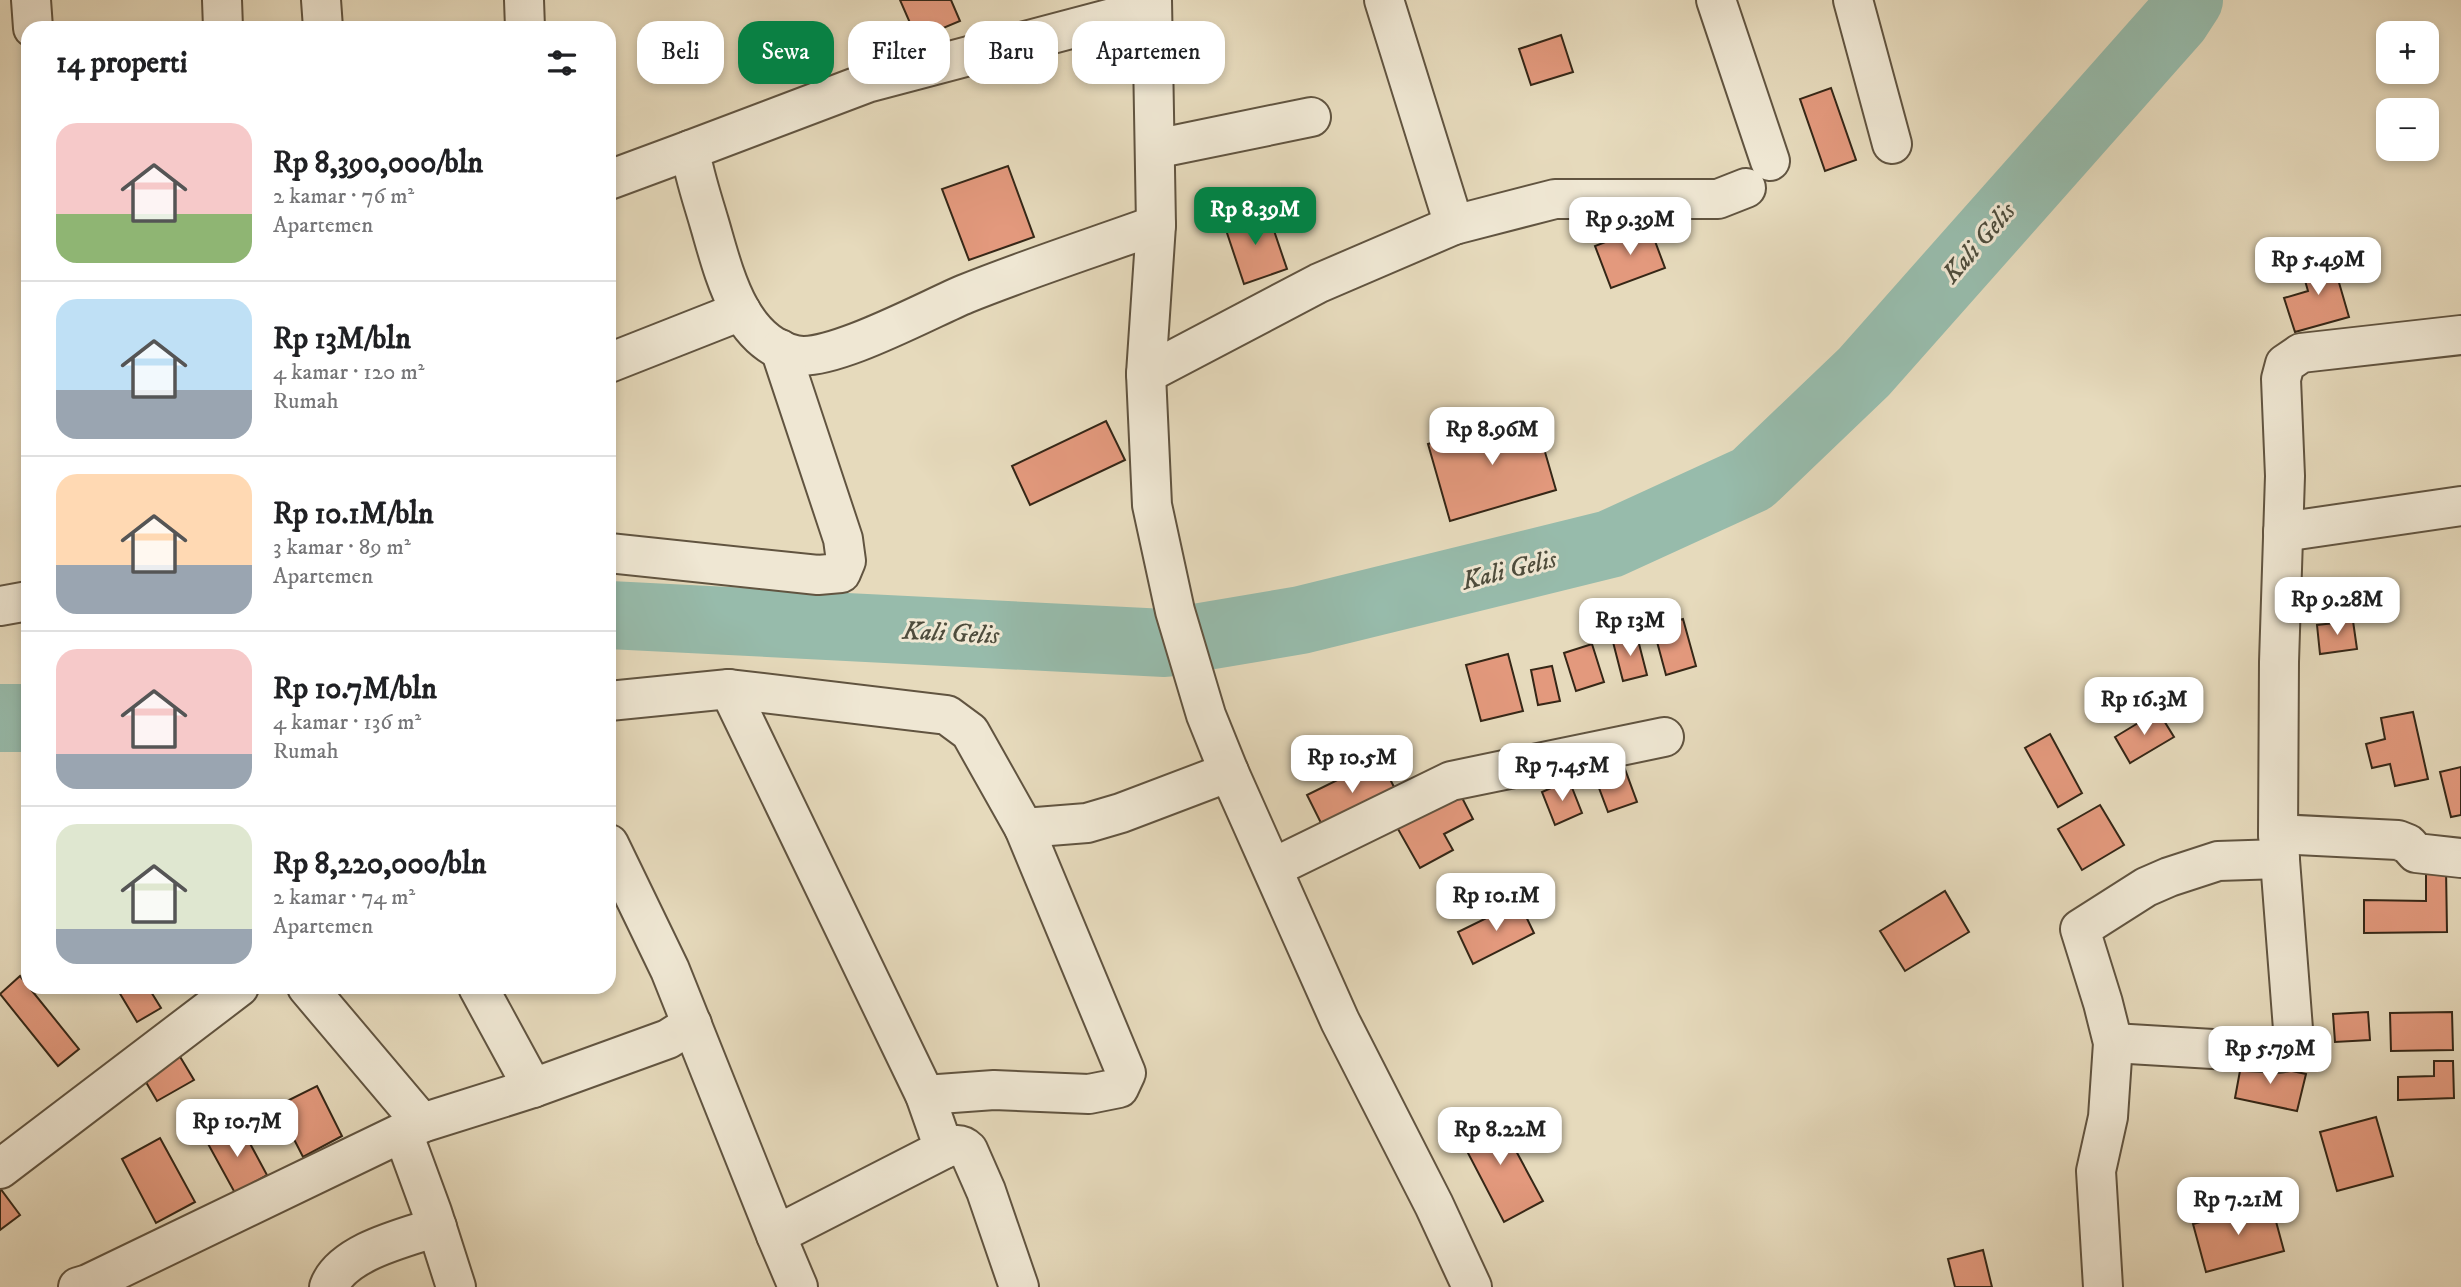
<!DOCTYPE html>
<html lang="id">
<meta charset="utf-8">
<style>
body{margin:0;font-family:"IM FELL DW Pica",serif;background:#f6f6f6;color:#202124;height:100vh;display:flex;flex-direction:column;font-size:26px;white-space:nowrap}
*{box-sizing:border-box;margin:0}
p{font-size:23px;color:#757577}
.icon{flex:none;width:38px;height:38px;fill:none;stroke:currentColor;stroke-width:2;stroke-linecap:round;stroke-linejoin:round}
.map{position:relative;flex:1;overflow:hidden}
.sheet{position:absolute;left:21px;top:21px;width:595px;height:973px;display:flex;flex-direction:column;background:#fff;border-radius:21px;box-shadow:0 4px 10px #0003}
.sheet>*{flex:none}
.guide{position:absolute;left:637px;top:21px;width:665px;height:63px;display:flex;gap:14px}
.buttons{position:absolute;left:2376px;top:21px;display:grid;gap:14px}
.buttons a{display:grid;place-items:center;width:63px;height:63px;border-radius:14px;background:#fff;box-shadow:0 4px 10px #0003;font-size:35px}
.price{position:absolute;translate:-50% -60px;padding:0 16px;border-radius:14px;background:#fff;color:#222;font-size:23px;line-height:46px;filter:drop-shadow(0 2px 4px #0008)}
.price::after{content:'';position:absolute;left:50%;top:42px;width:21px;height:16px;margin-left:-10px;background:inherit;clip-path:polygon(0 0,100% 0,50% 100%)}
.price.on{background:#0b8043;color:#fff}
ul{padding:0;list-style:none}
li{display:flex;align-items:center;gap:21px;height:175px;padding:0 35px}
li+li{border-top:2px solid #e0e0e0}
li span{display:grid;place-items:center;flex:none;width:196px;height:140px;border-radius:21px;color:#555}
li>.icon{margin-inline-start:auto}
span .icon{width:84px;height:84px;fill:#fffc;stroke-width:1}
li b{font-size:30px}
h2{display:flex;justify-content:space-between;align-items:center;height:84px;padding:0 35px;font-size:30px}
.pill{padding:0 24px;border-radius:21px;background:#fff;box-shadow:0 4px 10px #0003;font-size:24px;line-height:63px}
.pill.on{background:#0b8043;color:#fff}
.map>svg:first-child{display:block}
.lines{fill:none;stroke-linecap:round;stroke-linejoin:round}
.river{stroke:#97bbab;stroke-width:68}
.building{fill:#e3997d;stroke:#352717;stroke-width:2}
.minor-casing{stroke:#615440;stroke-width:42}
.minor{stroke:#efe7d3;stroke-width:38}
.labels{text-anchor:middle;stroke-width:6;stroke-linejoin:round;paint-order:stroke}
.water-label{font-size:26px;font-style:italic;fill:#4e4c3c;stroke:#efe7d3}
</style>
<div class="map">
<svg width="2461" height="1287" viewBox="0 0 2461 1287">
<rect width="100%" height="100%" fill="#e6dabc"/>
<filter id="stains"><feTurbulence type="fractalNoise" baseFrequency=".00286" numOctaves="4"/><feColorMatrix values="0 0 0 0 .2 0 0 0 0 .09 0 0 0 0 .02 0 0 0 .5 -.17"/></filter>
<radialGradient id="worn" r=".72"><stop offset=".6" stop-color="#630" stop-opacity="0"/><stop offset="1" stop-color="#630" stop-opacity=".3"/></radialGradient>
<g class="lines">
<!-- river -->
<g class="river">
<polyline points="609,615 1165,643 1301,620 1610,544 1752,479 1864,372 2176,20 2189,0"/>
<polyline points="0,718 28,718"/>
</g>
</g>
<!-- building -->
<g class="building">
<polygon points="900,0 951,0 960,21 917,39"/>
<polygon points="1561,35 1573,72 1531,85 1519,49"/>
<polygon points="1831,88 1856,160 1825,171 1800,99"/>
<polygon points="1008,166 1034,237 969,260 942,189"/>
<polygon points="1267,210 1287,269 1244,284 1224,224"/>
<polygon points="1649,225 1665,268 1611,288 1595,246"/>
<polygon points="2331,255 2349,317 2295,332 2284,298 2308,291 2300,263"/>
<polygon points="1534,414 1556,490 1450,521 1428,444"/>
<polygon points="1106,421 1125,460 1030,505 1012,466"/>
<polygon points="1683,619 1696,666 1666,675 1653,627"/>
<polygon points="2353,621 2357,649 2320,654 2317,625"/>
<polygon points="1637,636 1647,675 1623,681 1613,642"/>
<polygon points="1592,644 1604,682 1576,691 1564,653"/>
<polygon points="1508,654 1523,711 1481,721 1466,665"/>
<polygon points="1552,666 1560,701 1538,705 1531,670"/>
<polygon points="2158,711 2174,737 2130,763 2115,737"/>
<polygon points="2413,712 2428,779 2395,786 2390,764 2372,768 2366,744 2385,739 2381,718"/>
<polygon points="2050,734 2082,793 2058,807 2025,748"/>
<polygon points="1380,759 1398,795 1325,831 1307,795"/>
<polygon points="1622,761 1637,802 1608,812 1593,772"/>
<polygon points="2461,767 2461,815 2451,817 2440,772"/>
<polygon points="1569,780 1582,813 1555,825 1542,792"/>
<polygon points="1457,788 1473,819 1444,834 1453,850 1420,868 1394,822"/>
<polygon points="2100,805 2124,845 2082,870 2058,829"/>
<polygon points="2426,868 2446,868 2447,932 2364,933 2364,900 2426,901"/>
<polygon points="1945,891 1969,932 1905,971 1880,931"/>
<polygon points="1519,902 1534,933 1473,964 1458,932"/>
<polygon points="20,976 79,1049 58,1066 0,994"/>
<polygon points="116,987 148,987 161,1008 137,1022"/>
<polygon points="2368,1012 2370,1040 2335,1042 2333,1014"/>
<polygon points="2452,1012 2453,1050 2391,1051 2390,1013"/>
<polygon points="179,1055 194,1080 157,1101 143,1077"/>
<polygon points="2242,1060 2306,1074 2297,1111 2235,1098"/>
<polygon points="2434,1061 2453,1061 2454,1098 2398,1100 2398,1077 2434,1076"/>
<polygon points="317,1086 342,1136 303,1157 277,1106"/>
<polygon points="1495,1112 1543,1201 1504,1222 1457,1132"/>
<polygon points="2376,1117 2393,1176 2337,1191 2320,1132"/>
<polygon points="240,1125 267,1175 235,1193 207,1142"/>
<polygon points="160,1138 195,1202 156,1223 122,1159"/>
<polygon points="0,1188 20,1215 0,1230"/>
<polygon points="2271,1203 2284,1251 2206,1272 2193,1224"/>
<polygon points="1983,1250 1992,1287 1955,1287 1948,1259"/>
</g>
<g class="lines">
<!-- minor casing -->
<g class="minor-casing">
<g id="minor">
<polyline points="31,0 33,28"/>
<polyline points="222,0 223,28"/>
<polyline points="321,0 323,28"/>
<polyline points="524,0 525,28"/>
<polyline points="1152,0 1156,225 1146,374 1152,505 1175,611 1206,715 1229,772 1340,1021 1434,1205 1472,1287"/>
<polyline points="1384,0 1454,225"/>
<polyline points="1716,0 1770,161"/>
<polyline points="1853,0 1892,144"/>
<path d="M1150,8L867,83L690,150C694,175 702,198 709,222C723,269 738,342 795,355C830,363 929,309 965,294C1027,269 1092,248 1156,225"/>
<polyline points="1155,149 1311,117"/>
<polyline points="609,180 690,150"/>
<polyline points="609,363 741,311"/>
<polyline points="1146,374 1319,283 1454,225 1555,199 1718,199 1746,188"/>
<polyline points="2283,532 2461,506"/>
<polyline points="609,553 818,575 841,573 846,561 843,539 780,349"/>
<polyline points="0,606 28,601"/>
<polyline points="609,701 729,689 947,715 970,732 1024,828 1087,823 1121,813 1229,772"/>
<polyline points="2278,834 2398,840 2408,844 2416,853 2461,858"/>
<polyline points="609,844 670,970 776,1235 944,1149 925,1095 729,689"/>
<polyline points="1273,868 1451,781 1664,737"/>
<polyline points="307,987 422,1123"/>
<polyline points="478,987 533,1088"/>
<polyline points="2113,1043 2279,1053 2289,1051 2294,1042 2278,834 2279,662 2285,476 2281,379 2285,364 2301,353 2461,335"/>
<polyline points="925,1095 994,1090 1089,1094 1119,1088 1126,1073 1024,828"/>
<polyline points="403,1133 432,1212 456,1287"/>
<path d="M944,1149C954,1145 960,1142 968,1150L986,1191L1019,1287"/>
<polyline points="0,1169 239,987"/>
<polyline points="776,1235 798,1287"/>
<polyline points="78,1287 88,1284 422,1123 533,1088 668,1039 692,1024"/>
<path d="M329,1287C342,1252 404,1238 437,1227"/>
<polyline points="2103,1287 2096,1171 2108,1117 2113,1043 2103,1003 2080,929 2146,887 2169,877 2218,861 2280,859"/>
</g>
</g>
<!-- minor -->
<use href="#minor" class="minor"/>
</g>
<g class="labels">
<!-- water labels -->
<g class="water-label">
<text transform="translate(1978 242) rotate(-49)" y="9">Kali Gelis</text>
<text transform="translate(1509 569) rotate(-14)" y="9">Kali Gelis</text>
<text transform="translate(951 632) rotate(3)" y="9">Kali Gelis</text>
</g>
</g>
<rect width="100%" height="100%" filter="url(#stains)"/>
<rect width="100%" height="100%" fill="url(#worn)"/>
</svg>
<div class="buttons">
<a>+</a>
<a>−</a>
</div>
<b class="price on" style="left:1255px;top:247px">Rp 8.39M</b>
<b class="price" style="left:1630px;top:257px">Rp 9.39M</b>
<b class="price" style="left:2318px;top:297px">Rp 5.49M</b>
<b class="price" style="left:1492px;top:467px">Rp 8.96M</b>
<b class="price" style="left:2337px;top:637px">Rp 9.28M</b>
<b class="price" style="left:1630px;top:658px">Rp 13M</b>
<b class="price" style="left:2144px;top:737px">Rp 16.3M</b>
<b class="price" style="left:1352px;top:795px">Rp 10.5M</b>
<b class="price" style="left:1562px;top:803px">Rp 7.45M</b>
<b class="price" style="left:1496px;top:933px">Rp 10.1M</b>
<b class="price" style="left:2270px;top:1086px">Rp 5.79M</b>
<b class="price" style="left:237px;top:1159px">Rp 10.7M</b>
<b class="price" style="left:1500px;top:1167px">Rp 8.22M</b>
<b class="price" style="left:2238px;top:1237px">Rp 7.21M</b>
<div class="guide">
<a class="pill">Beli</a>
<a class="pill on">Sewa</a>
<a class="pill">Filter</a>
<a class="pill">Baru</a>
<a class="pill">Apartemen</a>
</div>
<section class="sheet">
<h2>14 properti<svg class="icon" aria-label="filters" viewBox="0 0 24 24"><path d="M4 7h16M4 17h16"/><circle cx="9" cy="7" r="2"/><circle cx="15" cy="17" r="2"/></svg></h2>
<ul>
<li><span style="background:linear-gradient(#f6c9c9 65%,#8fb573 0)"><svg class="icon" aria-label="home" viewBox="0 0 24 24"><path d="M3 11l9-7 9 7M6 9v11h12V9"/></svg></span><div><b>Rp 8,390,000/bln</b><p>2 kamar · 76 m²</p><p>Apartemen</p></div></li>
<li><span style="background:linear-gradient(#bfe0f5 65%,#9aa5b1 0)"><svg class="icon" aria-label="home" viewBox="0 0 24 24"><path d="M3 11l9-7 9 7M6 9v11h12V9"/></svg></span><div><b>Rp 13M/bln</b><p>4 kamar · 120 m²</p><p>Rumah</p></div></li>
<li><span style="background:linear-gradient(#ffd9b3 65%,#9aa5b1 0)"><svg class="icon" aria-label="home" viewBox="0 0 24 24"><path d="M3 11l9-7 9 7M6 9v11h12V9"/></svg></span><div><b>Rp 10.1M/bln</b><p>3 kamar · 89 m²</p><p>Apartemen</p></div></li>
<li><span style="background:linear-gradient(#f6c9c9 75%,#9aa5b1 0)"><svg class="icon" aria-label="home" viewBox="0 0 24 24"><path d="M3 11l9-7 9 7M6 9v11h12V9"/></svg></span><div><b>Rp 10.7M/bln</b><p>4 kamar · 136 m²</p><p>Rumah</p></div></li>
<li><span style="background:linear-gradient(#dfe7d0 75%,#9aa5b1 0)"><svg class="icon" aria-label="home" viewBox="0 0 24 24"><path d="M3 11l9-7 9 7M6 9v11h12V9"/></svg></span><div><b>Rp 8,220,000/bln</b><p>2 kamar · 74 m²</p><p>Apartemen</p></div></li>
</ul>
</section>
</div>
